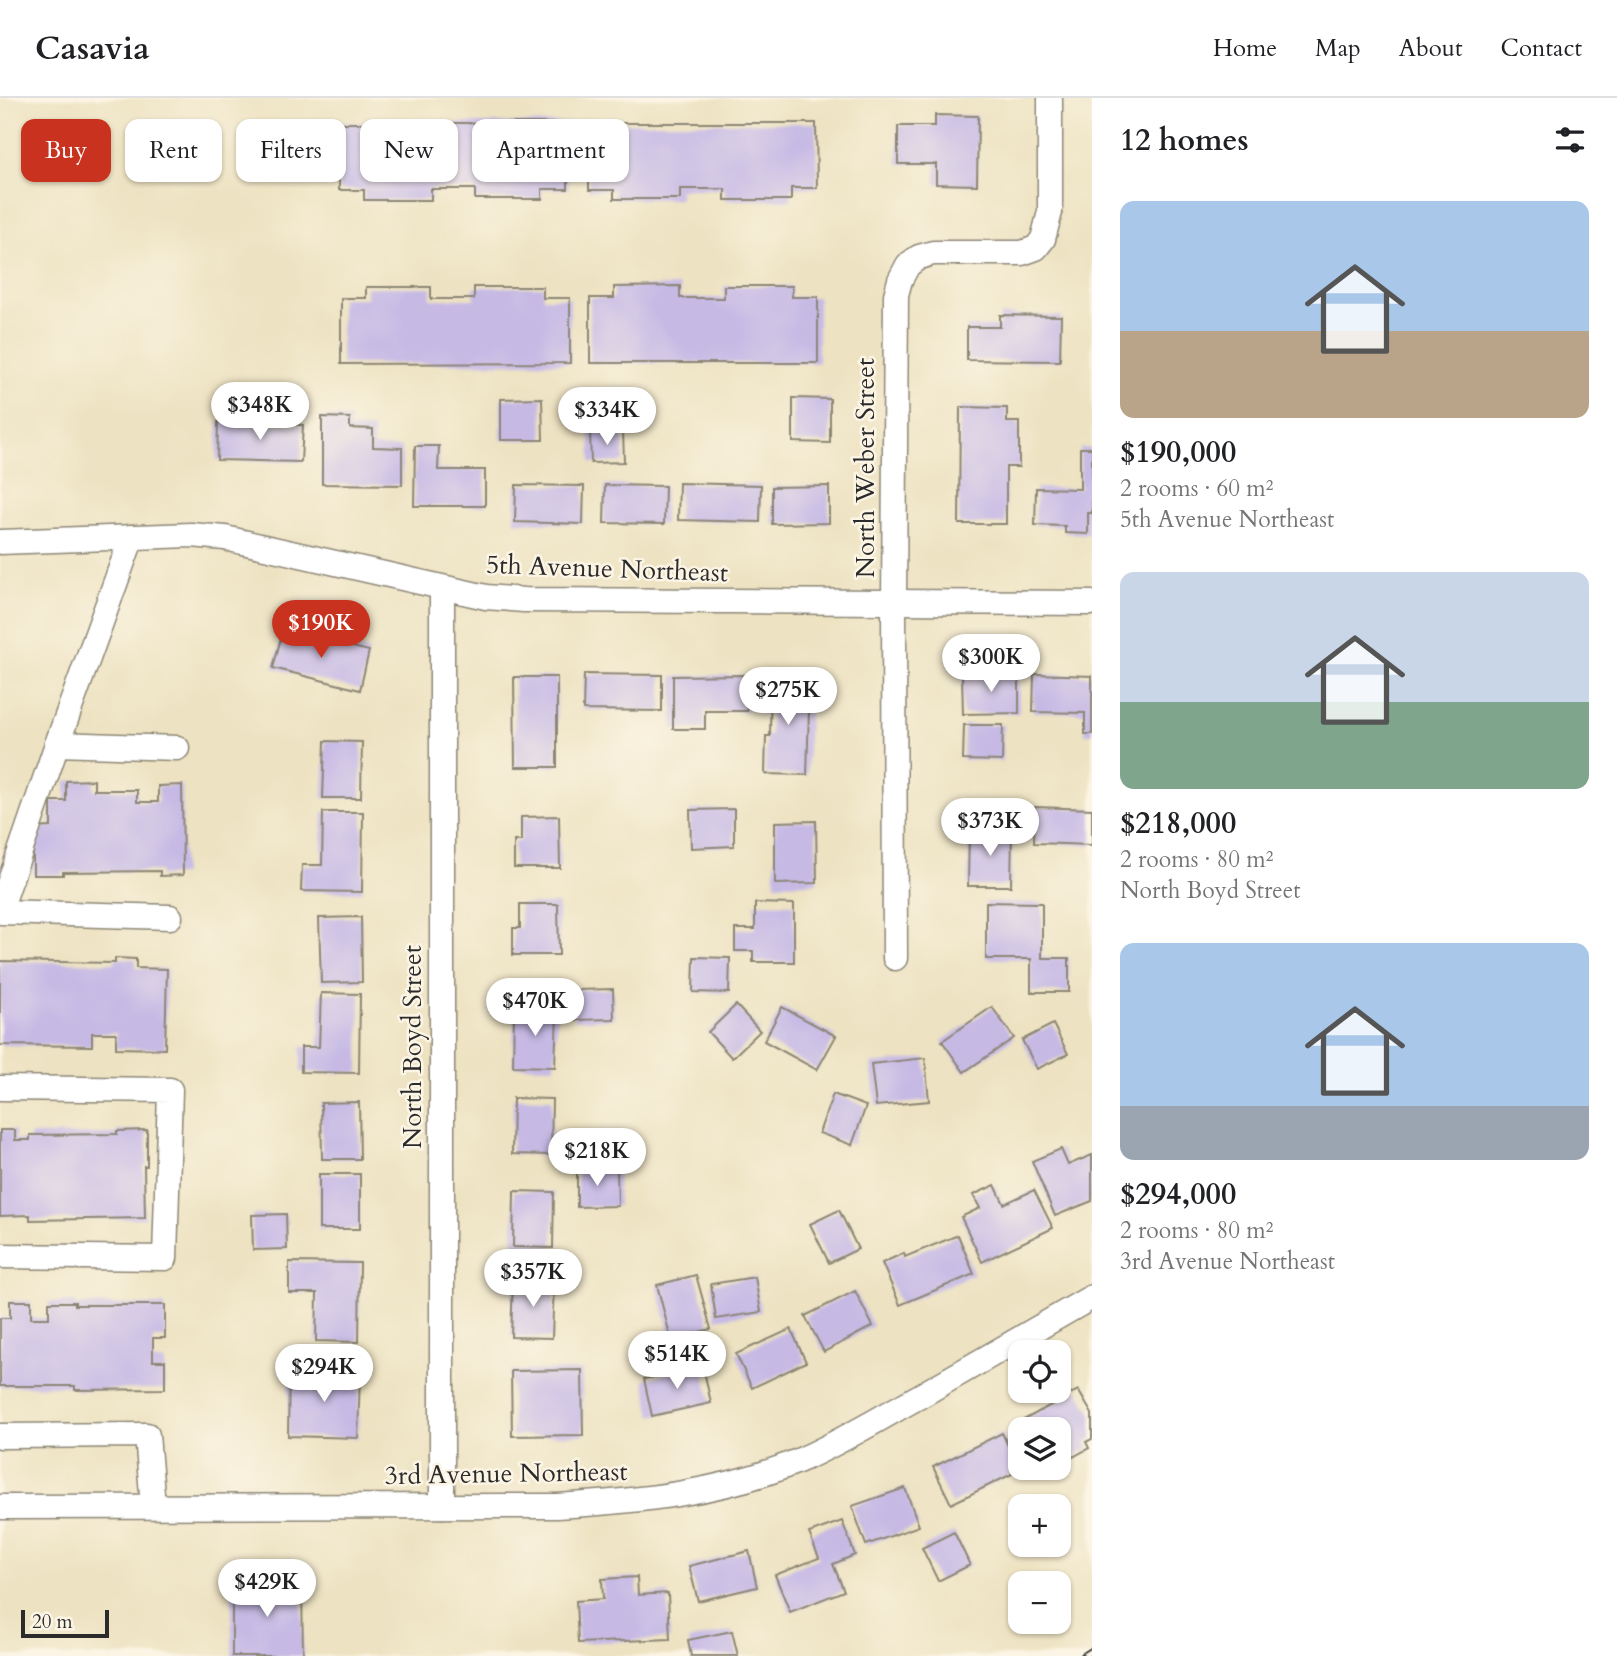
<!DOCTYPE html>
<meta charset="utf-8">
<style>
body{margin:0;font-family:Cardo,serif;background:#f2f2f2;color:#202124;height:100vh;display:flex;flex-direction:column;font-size:26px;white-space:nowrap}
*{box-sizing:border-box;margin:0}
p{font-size:23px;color:#757577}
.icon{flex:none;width:38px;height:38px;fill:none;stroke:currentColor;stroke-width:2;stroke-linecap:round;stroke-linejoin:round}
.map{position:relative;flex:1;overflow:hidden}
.side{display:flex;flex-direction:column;background:#fff;width:525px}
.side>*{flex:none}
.guide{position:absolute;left:21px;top:21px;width:665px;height:63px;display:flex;gap:14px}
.buttons{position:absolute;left:1008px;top:1242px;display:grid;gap:14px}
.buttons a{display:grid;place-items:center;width:63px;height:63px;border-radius:14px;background:#fff;box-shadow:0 2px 5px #0004;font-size:35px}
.scale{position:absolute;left:21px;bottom:18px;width:88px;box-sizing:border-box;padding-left:7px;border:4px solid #2b2b2b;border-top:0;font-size:19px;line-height:24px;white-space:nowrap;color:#2b2b2b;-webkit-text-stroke:5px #fcf5e5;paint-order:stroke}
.price{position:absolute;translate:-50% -60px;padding:0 16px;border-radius:24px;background:#fff;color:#222;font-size:23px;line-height:46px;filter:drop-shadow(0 2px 4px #0008)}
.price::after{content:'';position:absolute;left:50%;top:42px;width:21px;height:16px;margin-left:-10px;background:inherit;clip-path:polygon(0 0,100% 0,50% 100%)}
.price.selected{background:#c8321e;color:#fff}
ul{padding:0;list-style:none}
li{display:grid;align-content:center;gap:14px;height:371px;padding:0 28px}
li span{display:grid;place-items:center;height:217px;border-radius:14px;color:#555}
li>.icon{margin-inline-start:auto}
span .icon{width:126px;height:126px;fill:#fffc;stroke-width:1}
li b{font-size:30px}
h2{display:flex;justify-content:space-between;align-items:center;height:84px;padding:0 28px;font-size:30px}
.chip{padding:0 24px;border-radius:14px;background:#fff;box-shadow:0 2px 5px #0004;font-size:24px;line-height:63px}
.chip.selected{background:#c8321e;color:#fff}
header{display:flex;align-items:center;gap:42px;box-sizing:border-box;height:98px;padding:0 35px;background:#fff;border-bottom:2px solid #e0e0e0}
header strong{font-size:33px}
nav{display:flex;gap:38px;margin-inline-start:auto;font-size:24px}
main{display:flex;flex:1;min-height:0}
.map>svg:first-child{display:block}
.building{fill:#c6bae5}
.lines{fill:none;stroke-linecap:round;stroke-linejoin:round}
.street-casing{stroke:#8c8676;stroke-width:27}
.street{stroke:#fff;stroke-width:24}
.rail-casing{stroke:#2b2b2b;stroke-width:8}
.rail{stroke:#fcf5e5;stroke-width:5;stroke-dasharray:16;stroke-linecap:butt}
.labels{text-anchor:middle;stroke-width:5;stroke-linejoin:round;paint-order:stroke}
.street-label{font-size:26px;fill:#2b2b2b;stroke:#fcf5e5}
</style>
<header>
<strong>Casavia</strong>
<nav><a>Home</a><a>Map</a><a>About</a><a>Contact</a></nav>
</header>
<main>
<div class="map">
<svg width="1092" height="1558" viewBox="0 0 1092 1558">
<rect width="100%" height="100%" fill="#fcf5e5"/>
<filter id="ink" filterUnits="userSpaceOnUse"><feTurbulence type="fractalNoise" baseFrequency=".0143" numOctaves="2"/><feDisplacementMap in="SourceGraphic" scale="14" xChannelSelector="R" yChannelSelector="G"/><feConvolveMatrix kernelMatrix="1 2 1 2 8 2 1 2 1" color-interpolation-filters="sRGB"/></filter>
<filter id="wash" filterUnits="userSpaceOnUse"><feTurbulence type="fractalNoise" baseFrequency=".00686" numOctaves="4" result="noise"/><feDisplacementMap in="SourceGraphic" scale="28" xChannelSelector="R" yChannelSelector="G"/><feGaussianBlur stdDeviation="1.57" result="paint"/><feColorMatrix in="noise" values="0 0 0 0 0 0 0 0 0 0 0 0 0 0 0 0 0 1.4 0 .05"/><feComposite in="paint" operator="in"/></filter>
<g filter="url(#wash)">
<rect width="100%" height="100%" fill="#ede2c1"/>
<g id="blocks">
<!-- building -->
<g class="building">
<polygon points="935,17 978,18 977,87 936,86 936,66 898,66 898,28 935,28"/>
<polygon points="339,25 568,25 568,91 542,91 542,101 475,101 475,91 431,91 431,102 364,102 364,92 339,92"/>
<polygon points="589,25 816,25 817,90 791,90 791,102 725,102 725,91 680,91 680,101 614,101 614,92 589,92"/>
<polygon points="680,188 680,200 724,200 724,188 792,188 792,199 818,199 818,265 590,265 590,200 614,200 614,189"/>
<polygon points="366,189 431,189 431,201 474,201 474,189 543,189 543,200 570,200 570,265 341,266 341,200 366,200"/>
<polygon points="1000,217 1061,218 1060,263 967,262 967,229 1000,229"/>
<polygon points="542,300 543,342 501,342 501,301"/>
<polygon points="793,300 830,301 830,345 793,344"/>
<polygon points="960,309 1007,310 1007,324 1019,324 1019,369 1006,369 1006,426 959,426"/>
<polygon points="322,319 350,320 350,330 373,331 373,349 402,350 402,387 322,386"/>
<polygon points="218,324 303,327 301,364 217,362"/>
<polygon points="623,332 624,364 591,365 590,333"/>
<polygon points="415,348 439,348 438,372 485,372 485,408 414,408"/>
<polygon points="1080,350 1092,350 1092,415 1088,415 1088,436 1065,435 1065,428 1035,427 1036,390 1080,391"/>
<polygon points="679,385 761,387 760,424 678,422"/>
<polygon points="516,387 584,388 583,426 515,424"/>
<polygon points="605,387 665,388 664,426 604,425"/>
<polygon points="829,388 829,425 772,426 772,389"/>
<polygon points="283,532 369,553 360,592 273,570"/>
<polygon points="1019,575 1019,615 963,616 962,577"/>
<polygon points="584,576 662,577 662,613 583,612"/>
<polygon points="1034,576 1092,578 1092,636 1085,636 1085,615 1033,614"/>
<polygon points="746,577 747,613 705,613 705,631 673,631 673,578"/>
<polygon points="514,579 557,579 557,669 515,669"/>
<polygon points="771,579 810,580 807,677 765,676 766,638 770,638"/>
<polygon points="964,627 1003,627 1002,663 963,662"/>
<polygon points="325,643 362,644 361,700 323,700"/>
<polygon points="94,682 94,692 137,692 137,704 158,704 158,688 182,687 183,777 160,778 160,773 63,774 63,777 33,777 33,730 51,729 51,703 66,703 66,683"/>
<polygon points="1035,709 1092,711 1092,747 1034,745"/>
<polygon points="734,711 734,748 691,750 690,712"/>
<polygon points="323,714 363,714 362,794 301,793 302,767 322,767"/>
<polygon points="559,718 560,770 514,770 514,743 521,743 521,719"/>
<polygon points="816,723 817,785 775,786 775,724"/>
<polygon points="969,732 1012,732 1011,788 968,788"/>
<polygon points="986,804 1042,805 1042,860 1069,860 1069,894 1031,894 1031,861 986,861"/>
<polygon points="755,805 794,806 794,864 753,864 753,853 735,853 735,831 755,831"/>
<polygon points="520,806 558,806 559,857 513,857 513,830 520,830"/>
<polygon points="361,819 362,884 321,885 319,820"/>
<polygon points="694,859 730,860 729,895 693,894"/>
<polygon points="115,860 136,861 136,870 167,871 165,951 116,950 116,935 92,935 92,948 0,947 0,863 115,865"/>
<polygon points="613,891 614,921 574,922 574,892"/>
<polygon points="321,895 360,896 359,975 301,974 301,949 319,949"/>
<polygon points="736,907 760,933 732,960 708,934"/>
<polygon points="782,909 836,938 817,972 764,943"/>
<polygon points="992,909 1014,940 964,974 942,943"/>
<polygon points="514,912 557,913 555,969 513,968"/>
<polygon points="1053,926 1068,956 1037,971 1022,942"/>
<polygon points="925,960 929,1003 876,1008 871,966"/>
<polygon points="833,996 866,1008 852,1047 819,1035"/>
<polygon points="513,1000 552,1001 551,1057 512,1056"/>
<polygon points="359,1004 360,1061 322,1061 321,1005"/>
<polygon points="0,1032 15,1032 15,1042 30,1042 30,1037 117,1036 117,1033 147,1032 147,1068 144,1068 145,1120 30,1122 30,1117 0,1118"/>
<polygon points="1061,1051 1068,1067 1092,1057 1092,1103 1055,1118 1032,1063"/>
<polygon points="617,1071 618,1108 577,1109 577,1072"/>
<rect x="319" y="1076" width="41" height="55"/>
<polygon points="995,1087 1004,1106 1034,1092 1053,1130 982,1164 961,1119 980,1110 973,1097"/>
<polygon points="514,1093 554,1094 553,1150 513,1149"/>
<polygon points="839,1112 858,1151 829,1165 810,1126"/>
<polygon points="286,1116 287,1151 253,1152 252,1117"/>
<polygon points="958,1137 974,1176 900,1207 882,1165 904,1155 905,1159"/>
<polygon points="289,1164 360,1165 359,1244 316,1243 317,1195 289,1195"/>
<polygon points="696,1177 711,1231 671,1241 657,1187"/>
<polygon points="755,1179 761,1214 716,1221 711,1186"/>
<polygon points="513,1182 554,1183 552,1240 511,1239"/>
<polygon points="855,1193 873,1228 824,1254 805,1218"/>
<polygon points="10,1203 31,1203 31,1220 49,1220 49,1204 75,1204 75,1207 165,1207 165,1240 153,1240 153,1263 165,1263 165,1291 75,1292 75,1288 0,1288 0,1220 10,1220"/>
<polygon points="791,1231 806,1264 752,1290 736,1256"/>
<polygon points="703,1268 711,1305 652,1318 644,1281"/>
<polygon points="582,1272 583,1337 512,1338 511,1273"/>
<polygon points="289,1273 360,1275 358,1340 288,1338"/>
<polygon points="1078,1292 1092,1316 1092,1341 1086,1344 1089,1350 1073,1359 1065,1345 1059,1348 1059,1332 1020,1332 1020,1346 1011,1329"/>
<polygon points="1002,1335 1020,1372 951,1406 933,1369"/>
<polygon points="905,1390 919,1428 866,1447 852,1408"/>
<polygon points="842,1423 855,1457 833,1466 844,1493 790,1514 775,1477 819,1460 809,1435"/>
<polygon points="954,1434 970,1467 938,1483 922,1450"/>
<polygon points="749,1453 757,1489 698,1503 689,1468"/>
<polygon points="637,1479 638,1497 668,1495 670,1541 578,1545 576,1503 603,1501 602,1481"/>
<polygon points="232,1483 302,1483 303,1558 232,1558"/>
<polygon points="732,1533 738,1558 691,1558 688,1542"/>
</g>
</g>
</g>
<g filter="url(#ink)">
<use href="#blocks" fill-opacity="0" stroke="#8c8676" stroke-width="2"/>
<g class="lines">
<!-- street casing -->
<g class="street-casing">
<g id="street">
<polyline points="0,444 191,437 225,440 486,499 524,502 1092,505"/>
<polyline points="442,490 442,1408"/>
<polyline points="57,646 177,650"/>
<polyline points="0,812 57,646 132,439"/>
<polyline points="0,814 170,819"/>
<polyline points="895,860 894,505 896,197 900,182 908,167 919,159 933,155 1022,155 1036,150 1043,141 1050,114 1050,0"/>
<polyline points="0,990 170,992 165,1160 0,1158"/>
<polyline points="0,1338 147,1337 153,1408"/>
<path d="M0,1409L557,1408C639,1403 722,1395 798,1363C840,1345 880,1320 920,1298C978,1265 1035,1232 1092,1199"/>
</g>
</g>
<!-- street -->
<use href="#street" class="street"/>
<!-- rail casing -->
<g class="rail-casing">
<polyline id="rail" points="1084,1558 1092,1553"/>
</g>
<!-- rail -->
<use href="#rail" class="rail"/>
</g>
</g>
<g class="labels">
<!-- street labels -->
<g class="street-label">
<text transform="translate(865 370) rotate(-90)" y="9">North Weber Street</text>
<text transform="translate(607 470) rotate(2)" y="9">5th Avenue Northeast</text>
<text transform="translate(412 949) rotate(-90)" y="9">North Boyd Street</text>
<text transform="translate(506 1375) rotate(-1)" y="9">3rd Avenue Northeast</text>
</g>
</g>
</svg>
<div class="buttons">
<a><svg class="icon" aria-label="locate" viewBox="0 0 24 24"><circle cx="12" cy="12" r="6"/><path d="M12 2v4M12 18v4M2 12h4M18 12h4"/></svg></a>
<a><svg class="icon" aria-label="layers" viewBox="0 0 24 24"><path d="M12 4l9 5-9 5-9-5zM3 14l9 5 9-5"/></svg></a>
<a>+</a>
<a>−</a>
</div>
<div class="scale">20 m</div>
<b class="price" style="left:260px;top:344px">$348K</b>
<b class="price" style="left:607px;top:349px">$334K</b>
<b class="price selected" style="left:321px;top:562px">$190K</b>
<b class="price" style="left:991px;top:596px">$300K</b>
<b class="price" style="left:788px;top:629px">$275K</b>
<b class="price" style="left:990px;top:760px">$373K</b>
<b class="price" style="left:535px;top:940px">$470K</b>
<b class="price" style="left:597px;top:1090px">$218K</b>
<b class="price" style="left:533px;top:1211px">$357K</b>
<b class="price" style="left:677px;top:1293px">$514K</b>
<b class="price" style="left:324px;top:1306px">$294K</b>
<b class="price" style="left:267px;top:1521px">$429K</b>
<div class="guide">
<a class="chip selected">Buy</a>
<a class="chip">Rent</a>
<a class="chip">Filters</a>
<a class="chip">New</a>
<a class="chip">Apartment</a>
</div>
</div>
<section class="side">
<h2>12 homes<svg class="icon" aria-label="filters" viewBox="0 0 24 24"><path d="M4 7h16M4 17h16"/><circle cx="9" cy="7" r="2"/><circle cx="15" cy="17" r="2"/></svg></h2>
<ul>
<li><span style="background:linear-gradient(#a9c7e8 60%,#b9a48a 0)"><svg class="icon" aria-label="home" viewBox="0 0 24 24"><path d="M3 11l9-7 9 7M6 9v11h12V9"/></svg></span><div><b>$190,000</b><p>2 rooms · 60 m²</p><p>5th Avenue Northeast</p></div></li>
<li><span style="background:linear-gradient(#c9d6e8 60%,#7fa58c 0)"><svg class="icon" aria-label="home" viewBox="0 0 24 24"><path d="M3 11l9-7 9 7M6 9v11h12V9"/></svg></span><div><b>$218,000</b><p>2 rooms · 80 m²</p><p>North Boyd Street</p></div></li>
<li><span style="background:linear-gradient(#a9c7e8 75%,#9aa5b1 0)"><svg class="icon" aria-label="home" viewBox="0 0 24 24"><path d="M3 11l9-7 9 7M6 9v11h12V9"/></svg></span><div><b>$294,000</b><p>2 rooms · 80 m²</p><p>3rd Avenue Northeast</p></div></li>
</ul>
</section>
</main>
